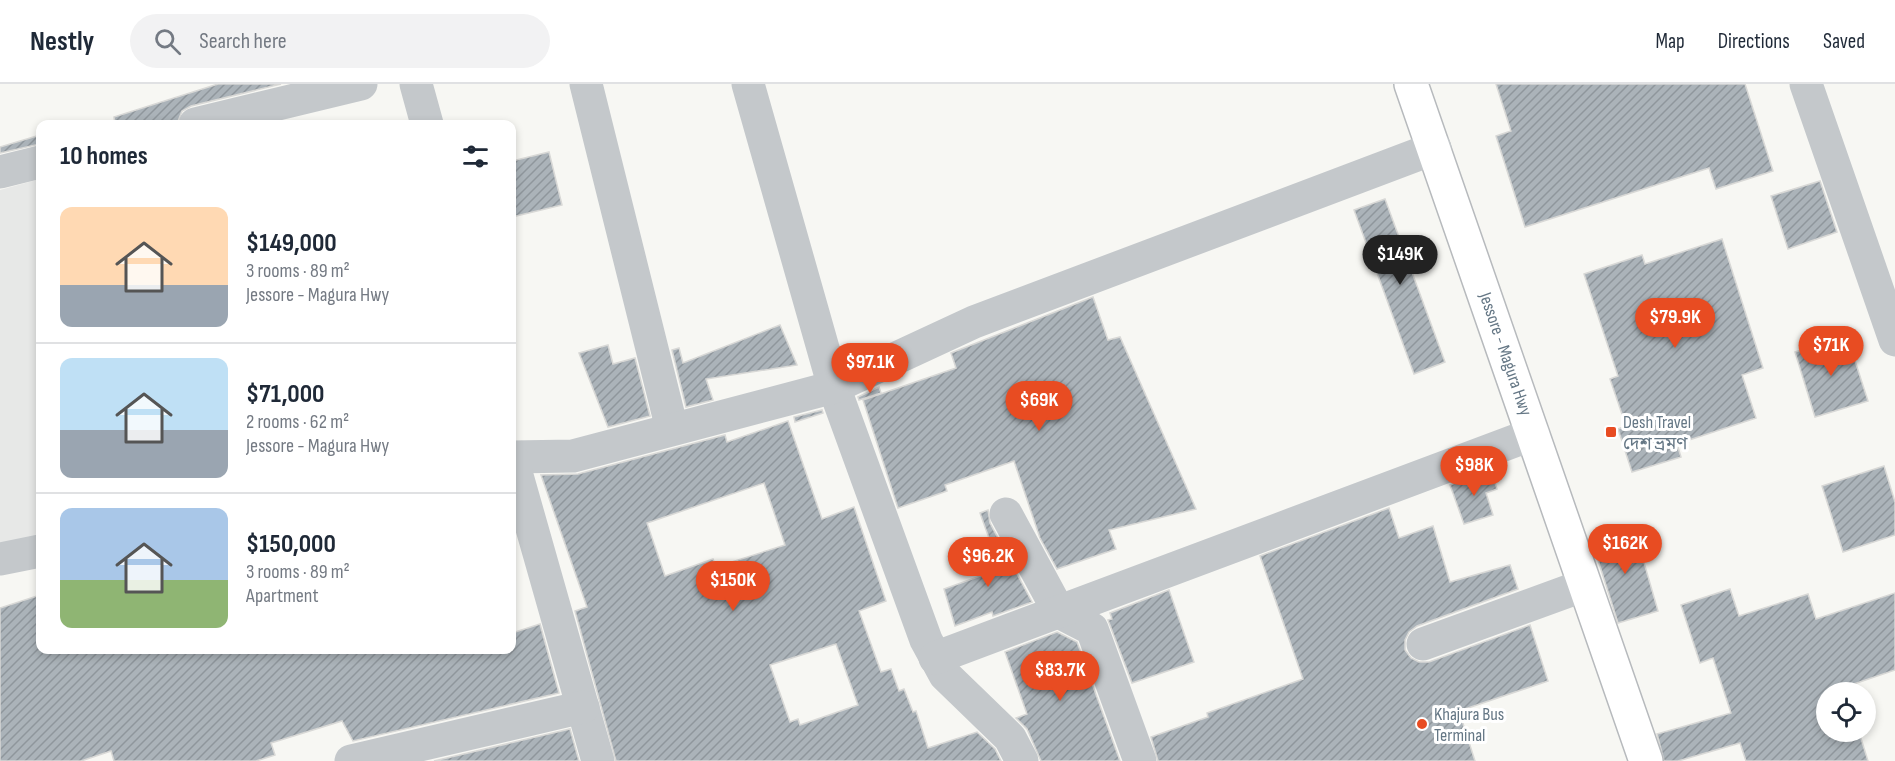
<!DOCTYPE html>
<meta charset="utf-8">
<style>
body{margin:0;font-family:"Sofia Sans Condensed","Noto Sans Bengali",sans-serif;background:#f2f2f3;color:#1f2937;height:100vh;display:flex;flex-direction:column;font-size:22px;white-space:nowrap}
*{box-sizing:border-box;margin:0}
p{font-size:20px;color:#747a83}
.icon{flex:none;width:33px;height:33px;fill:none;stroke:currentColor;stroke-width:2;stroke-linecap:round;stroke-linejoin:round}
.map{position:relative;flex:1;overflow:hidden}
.drawer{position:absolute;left:36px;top:36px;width:480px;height:534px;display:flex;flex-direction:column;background:#fff;border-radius:12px;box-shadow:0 3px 9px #0003}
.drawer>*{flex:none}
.fabs{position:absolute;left:1816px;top:598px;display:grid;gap:12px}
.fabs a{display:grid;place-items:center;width:60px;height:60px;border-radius:50%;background:#fff;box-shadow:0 3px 9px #0003;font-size:30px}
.price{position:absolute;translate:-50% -51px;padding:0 14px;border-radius:21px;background:#e84c22;color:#fff;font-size:20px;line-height:39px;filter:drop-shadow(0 2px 3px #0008)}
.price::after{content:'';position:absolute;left:50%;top:36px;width:18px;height:14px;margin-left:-9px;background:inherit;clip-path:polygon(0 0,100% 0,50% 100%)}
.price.selected{background:#222;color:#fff}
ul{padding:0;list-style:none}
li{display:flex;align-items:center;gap:18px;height:150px;padding:0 24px}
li+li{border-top:2px solid #e0e1e3}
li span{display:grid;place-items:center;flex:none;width:168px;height:120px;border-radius:12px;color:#555}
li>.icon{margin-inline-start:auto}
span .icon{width:72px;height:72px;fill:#fffc;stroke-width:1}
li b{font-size:26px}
h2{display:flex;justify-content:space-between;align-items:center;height:72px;padding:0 24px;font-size:26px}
header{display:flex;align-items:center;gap:36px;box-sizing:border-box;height:84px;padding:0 30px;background:#fff;border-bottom:2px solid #e0e1e3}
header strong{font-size:28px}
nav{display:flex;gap:33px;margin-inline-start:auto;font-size:21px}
.search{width:420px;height:54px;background:#f2f2f3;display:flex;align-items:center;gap:15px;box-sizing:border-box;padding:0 21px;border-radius:33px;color:#747a83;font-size:22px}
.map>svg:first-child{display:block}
.built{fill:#e7e8e7}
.building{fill:url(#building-hatch);stroke:#d8d8d6;stroke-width:1.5;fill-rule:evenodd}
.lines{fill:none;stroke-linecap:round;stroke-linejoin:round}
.highway-casing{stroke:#b7babd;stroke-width:36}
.street{stroke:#c4c8cb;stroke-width:33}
.highway{stroke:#fff;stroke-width:33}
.poi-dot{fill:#e84c22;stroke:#fff;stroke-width:2}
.labels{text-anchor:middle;stroke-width:6;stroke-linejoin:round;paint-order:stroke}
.street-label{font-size:18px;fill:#657785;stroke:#fff}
.poi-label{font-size:18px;fill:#657785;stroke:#fff;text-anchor:start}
</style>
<header>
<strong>Nestly</strong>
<div class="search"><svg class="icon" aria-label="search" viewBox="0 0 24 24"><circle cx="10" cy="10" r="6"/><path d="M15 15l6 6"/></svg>Search here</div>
<nav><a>Map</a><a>Directions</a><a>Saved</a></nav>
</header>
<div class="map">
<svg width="1895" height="677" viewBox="0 0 1895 677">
<defs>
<pattern id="building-hatch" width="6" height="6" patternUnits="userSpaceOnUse" patternTransform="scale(1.5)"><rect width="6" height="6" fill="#abb3b9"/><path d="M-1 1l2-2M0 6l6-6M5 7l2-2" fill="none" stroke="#8f969c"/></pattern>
</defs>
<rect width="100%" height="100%" fill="#f7f7f3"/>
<!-- built -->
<polygon class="built" points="40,95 40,463 0,471 0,106"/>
<!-- building -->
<g class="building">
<polygon points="218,0 281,0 191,22 182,27 177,40 115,40 114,33"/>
<polygon points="1496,0 1745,0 1773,87 1716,105 1709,84 1525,143 1496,52 1511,47"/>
<polygon points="40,51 40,60 0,69 0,63"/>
<polygon points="549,68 562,121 512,133 512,77"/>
<polygon points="1820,97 1837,148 1788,165 1771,112"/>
<polygon points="1385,115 1445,278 1414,290 1354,126"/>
<polygon points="1722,155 1763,284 1742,291 1756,334 1677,360 1681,373 1632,388 1618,345 1626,342 1610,295 1618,292 1584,190 1642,171 1645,180"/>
<polygon points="1093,213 1108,256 1120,253 1196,425 1109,446 1116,465 1057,485 1040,454 1014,377 945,401 947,407 898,424 863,316 956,284 951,269"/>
<polygon points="780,241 797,281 706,295 713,316 686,323 672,266 679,264 683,279"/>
<polygon points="1847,252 1868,317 1815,333 1795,268"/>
<polygon points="608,261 613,280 635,274 650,332 608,343 579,269"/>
<polygon points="879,303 881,309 859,316 858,313"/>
<polygon points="822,326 823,329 795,338 794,333"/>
<path d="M788,337L822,435L854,423L886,517L859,527L881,588L891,585L899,607L904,605L913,628L916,627L928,664L977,648L995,665L1001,677H616L575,527L587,523L541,391L578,390L725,351L727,358ZM764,399L785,461L716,483L713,475L665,492L647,439ZM836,560L858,621L800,641L798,635L790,638L770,581Z"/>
<polygon points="1884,382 1895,418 1895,451 1843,468 1822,402"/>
<polygon points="1491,386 1497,405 1486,409 1493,431 1464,440 1450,401"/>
<polygon points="1389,424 1399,454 1433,442 1450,498 1510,481 1518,505 1417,542 1409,548 1405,556 1405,566 1411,574 1419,578 1429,578 1530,541 1548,597 1459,627 1475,677 1158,677 1151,653 1208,633 1207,629 1303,595 1260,472"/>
<polygon points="988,426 990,439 1032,518 993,532 992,528 955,542 944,505 1000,485 980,429"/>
<polygon points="1634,444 1658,527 1618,539 1592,457"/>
<polygon points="1730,505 1739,532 1808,510 1816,535 1895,509 1895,586 1845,603 1847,609 1827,609 1827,648 1859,648 1868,677 1746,677 1740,659 1678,677 1664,677 1657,650 1731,629 1713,574 1700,579 1681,521"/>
<polygon points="1169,506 1194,578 1132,599 1108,536 1112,535 1110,529"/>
<polygon points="40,511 40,566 512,566 512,549 540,540 559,609 353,657 342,637 271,659 275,671 256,677 114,677 111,667 81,677 0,677 0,524"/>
<polygon points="1057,548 1077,558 1120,677 1041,677 1027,645 1016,634 1027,630 1005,568"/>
<polygon points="570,645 579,677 434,677"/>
</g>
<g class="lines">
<!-- highway casing -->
<g class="highway-casing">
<polyline id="highway" points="1411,0 1646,677"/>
</g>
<!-- street -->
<g class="street">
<polyline points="416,0 427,40"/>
<polyline points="586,0 672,345"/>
<polyline points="748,0 834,303 926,556 945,591 1010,654 1022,677"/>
<polyline points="1806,0 1895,256"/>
<polyline points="195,40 361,0"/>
<polyline points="0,88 40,78"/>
<polyline points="512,373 573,372 834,303 974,238 1435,64"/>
<polyline points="512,374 598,677"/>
<polyline points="1006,430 1059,528 1092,545 1140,677"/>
<polyline points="0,475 40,467"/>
<polyline points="1423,560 1585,501"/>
<polyline points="935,574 1533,350"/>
<polyline points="351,677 583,623"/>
</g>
<!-- highway -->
<use href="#highway" class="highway"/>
</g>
<!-- markers -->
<g class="poi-dot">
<rect x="1605" y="342" width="12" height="12" rx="3"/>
<circle cx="1422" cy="640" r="6"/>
</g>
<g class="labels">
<!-- street labels -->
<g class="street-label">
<text transform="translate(1506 270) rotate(71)" y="6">Jessore - Magura Hwy</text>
</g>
<!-- poi labels -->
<g class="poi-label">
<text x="1623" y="344">Desh Travel<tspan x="1623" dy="21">দেশ ভ্রমণ</tspan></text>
<text x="1434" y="636">Khajura Bus<tspan x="1434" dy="21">Terminal</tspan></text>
</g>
</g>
</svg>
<div class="fabs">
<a><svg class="icon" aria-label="locate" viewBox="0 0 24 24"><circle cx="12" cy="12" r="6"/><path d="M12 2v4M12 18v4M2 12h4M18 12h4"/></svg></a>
</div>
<b class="price selected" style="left:1400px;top:202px">$149K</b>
<b class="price" style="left:1675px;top:265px">$79.9K</b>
<b class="price" style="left:1831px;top:293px">$71K</b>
<b class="price" style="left:870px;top:310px">$97.1K</b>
<b class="price" style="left:1039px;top:348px">$69K</b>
<b class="price" style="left:1474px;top:413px">$98K</b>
<b class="price" style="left:1625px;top:491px">$162K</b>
<b class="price" style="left:988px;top:504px">$96.2K</b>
<b class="price" style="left:733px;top:528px">$150K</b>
<b class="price" style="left:1060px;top:618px">$83.7K</b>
<section class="drawer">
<h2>10 homes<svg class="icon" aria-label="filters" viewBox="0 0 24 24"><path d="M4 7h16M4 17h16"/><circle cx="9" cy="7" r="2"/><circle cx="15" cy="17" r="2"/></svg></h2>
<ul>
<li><span style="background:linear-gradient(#ffd9b3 65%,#9aa5b1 0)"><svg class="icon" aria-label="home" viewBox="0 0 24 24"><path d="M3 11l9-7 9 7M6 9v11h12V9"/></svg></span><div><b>$149,000</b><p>3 rooms · 89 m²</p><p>Jessore - Magura Hwy</p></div></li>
<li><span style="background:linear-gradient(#bfe0f5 60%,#9aa5b1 0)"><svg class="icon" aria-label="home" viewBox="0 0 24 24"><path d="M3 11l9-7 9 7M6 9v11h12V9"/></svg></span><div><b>$71,000</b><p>2 rooms · 62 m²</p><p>Jessore - Magura Hwy</p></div></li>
<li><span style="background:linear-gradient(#a9c7e8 60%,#8fb573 0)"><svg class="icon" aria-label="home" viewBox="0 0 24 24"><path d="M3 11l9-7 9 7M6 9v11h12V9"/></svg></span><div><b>$150,000</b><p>3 rooms · 89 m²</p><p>Apartment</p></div></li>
</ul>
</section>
</div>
